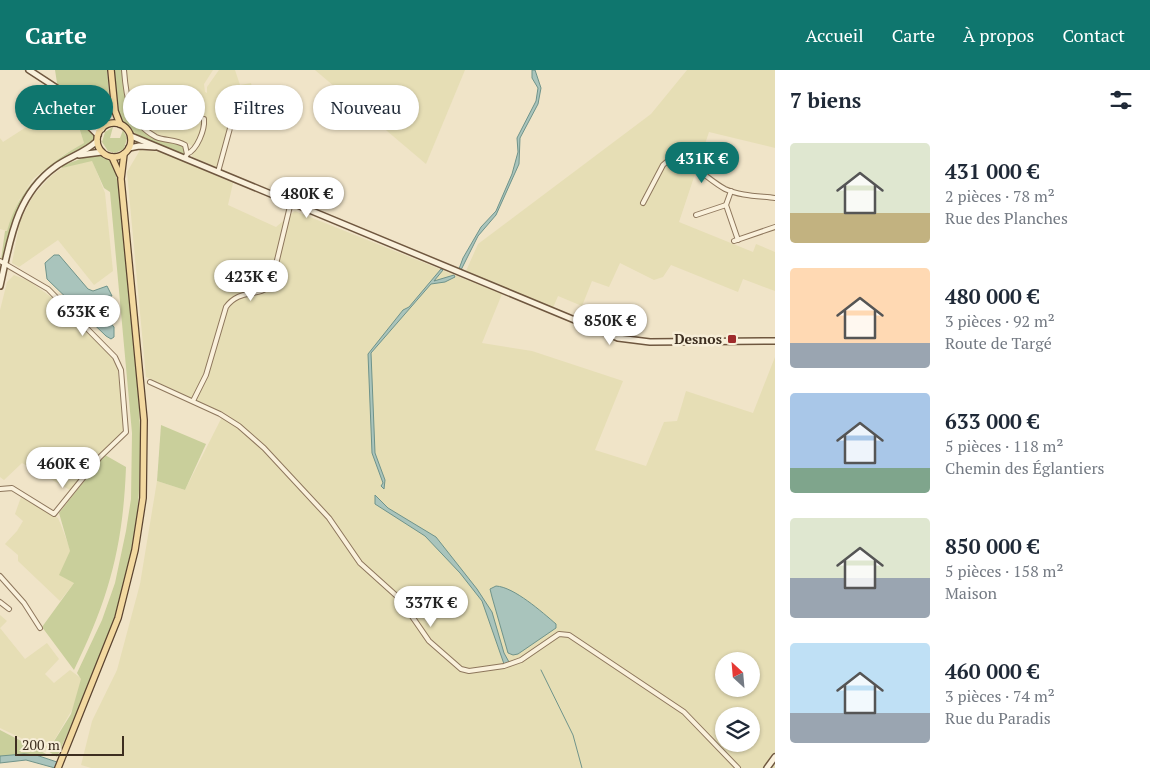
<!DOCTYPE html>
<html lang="fr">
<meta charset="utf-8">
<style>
body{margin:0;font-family:"PT Serif",serif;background:#f2f2f3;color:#1f2937;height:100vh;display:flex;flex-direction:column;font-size:19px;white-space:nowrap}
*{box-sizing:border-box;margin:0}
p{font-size:16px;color:#747a83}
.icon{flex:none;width:28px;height:28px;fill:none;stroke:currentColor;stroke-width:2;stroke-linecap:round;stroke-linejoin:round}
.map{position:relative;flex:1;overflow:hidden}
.side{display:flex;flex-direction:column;background:#fff;width:375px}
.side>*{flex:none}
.top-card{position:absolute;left:15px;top:15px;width:475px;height:45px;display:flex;gap:10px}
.needle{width:32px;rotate:334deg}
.fabs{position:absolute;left:715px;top:582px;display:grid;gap:10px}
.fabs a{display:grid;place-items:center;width:45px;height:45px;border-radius:50%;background:#fff;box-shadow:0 1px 4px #0004;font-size:25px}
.scale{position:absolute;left:15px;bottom:12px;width:109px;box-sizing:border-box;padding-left:5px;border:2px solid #3d2e20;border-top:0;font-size:14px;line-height:18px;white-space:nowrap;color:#3d2e20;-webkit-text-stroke:4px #f7eed8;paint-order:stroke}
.price{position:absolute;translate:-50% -42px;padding:0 11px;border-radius:18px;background:#fff;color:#222;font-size:16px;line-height:32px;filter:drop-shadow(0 1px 2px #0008)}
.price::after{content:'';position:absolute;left:50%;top:30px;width:15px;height:11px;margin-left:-8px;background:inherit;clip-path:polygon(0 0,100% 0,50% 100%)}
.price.active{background:#0f766e;color:#fff}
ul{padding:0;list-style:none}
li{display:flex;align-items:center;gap:15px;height:125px;padding:0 15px}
li span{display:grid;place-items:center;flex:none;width:140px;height:100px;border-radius:5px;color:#555}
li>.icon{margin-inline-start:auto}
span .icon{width:60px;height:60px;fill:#fffc;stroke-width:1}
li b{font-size:21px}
h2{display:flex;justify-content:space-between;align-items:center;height:60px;padding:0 15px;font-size:21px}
.pill{padding:0 18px;border-radius:22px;background:#fff;box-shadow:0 1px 4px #0004;font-size:18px;line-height:45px}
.pill.active{background:#0f766e;color:#fff}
header{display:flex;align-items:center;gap:30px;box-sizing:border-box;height:70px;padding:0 25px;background:#0f766e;color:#fff}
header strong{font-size:24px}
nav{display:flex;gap:28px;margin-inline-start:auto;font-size:18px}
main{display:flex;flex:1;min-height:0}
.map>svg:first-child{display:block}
.farmland{fill:#e6deb5;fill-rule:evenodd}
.green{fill:#c9cf9b}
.water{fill:#a9c4bc;stroke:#6f938a}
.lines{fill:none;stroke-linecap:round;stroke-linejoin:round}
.stream{stroke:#6f938a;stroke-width:1}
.street-casing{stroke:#8d765c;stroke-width:6}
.secondary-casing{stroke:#6f573f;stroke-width:8}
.primary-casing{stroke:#5b4430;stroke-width:8}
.street{stroke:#faf1dc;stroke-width:4}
.secondary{stroke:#faf1dc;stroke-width:5}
.primary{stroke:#f3d9a0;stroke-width:5.5}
.poi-dot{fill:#9e2a2b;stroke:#f7eed8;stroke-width:2}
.labels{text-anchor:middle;stroke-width:5;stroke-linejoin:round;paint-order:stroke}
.poi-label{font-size:14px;font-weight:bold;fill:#3d2e20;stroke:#f7eed8;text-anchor:end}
</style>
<header>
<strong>Carte</strong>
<nav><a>Accueil</a><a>Carte</a><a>À propos</a><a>Contact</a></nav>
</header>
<main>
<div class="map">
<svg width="775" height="698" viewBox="0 0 775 698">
<rect width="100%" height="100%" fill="#f0e4c8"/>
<!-- farmland -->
<g class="farmland">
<polygon points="126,0 213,0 204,14 205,22 207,23 207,17 219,0 235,0 240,15 251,13 255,28 237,41 221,99 192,87 192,76 187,73 156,64 144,54 130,33"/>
<polygon points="315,0 465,0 426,94"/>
<polygon points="687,0 775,0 775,78 709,62 679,152 753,182 756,174 775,182 775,221 743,209 738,222 671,195 663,207 654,210 620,193 609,217 592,211 582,236 558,226 553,238 466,201 478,174 651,44"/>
<polygon points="70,29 84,73 63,85 33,109 19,130 7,161 0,159 0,68 3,72"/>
<path d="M140,80L162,82L233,113L228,135L276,157L295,141L502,224L482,273L532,281L623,311L595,380L646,396L664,352L677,351L686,321L753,343L775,287V698H91L81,695L92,651L117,600L140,514L157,411L185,420L224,343L146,307L127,102ZM724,591H751V619H724ZM724,646H751V674H724Z"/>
<polygon points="92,90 105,123 113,201 94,215 58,170 19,197 12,193 20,151 33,126 51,106 62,98"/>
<polygon points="14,205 29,211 58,232 117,291 124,362 103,381 70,420 22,393 4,410 0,407 0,240 7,212"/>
<polygon points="21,427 58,448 61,455 70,479 74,513 60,531 18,491 18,485 5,474 17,461 23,451 15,444"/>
<polygon points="0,545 7,551 0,558 25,589 47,573 59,589 45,604 54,613 70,600 82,609 73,638 48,681 0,658"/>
</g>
<!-- green -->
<g class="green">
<polygon points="55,0 107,0 110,36 107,51 96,56 77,29 54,14 57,13"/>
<path d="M114,0H122C125,27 127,59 158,69C166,72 174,72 181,75L185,79L184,84C176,84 166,78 159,75C114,57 118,44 114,0Z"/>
<path d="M70,29C80,40 83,54 94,65V71C83,80 68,85 57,93C22,117 12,151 3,190H1L5,161H7C19,118 46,94 84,73Z"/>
<polygon points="113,57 110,68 120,68 123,60 127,68 124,79 115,83 108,81 102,72 105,62"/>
<path d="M94,84C112,86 115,98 118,113C124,160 128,206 132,253C142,349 148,438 119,533C104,586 79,637 57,687L48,681L71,644L81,609L77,603L102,550L115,513L126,461L131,429L132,363L110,122L104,118L92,91L62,98L61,96Z"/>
<polygon points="161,355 206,374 185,420 157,411"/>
<path d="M105,385L126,397C123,477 109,528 74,600L42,557L74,513L59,505L70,481L59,443Z"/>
<polygon points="0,660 50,686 0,686"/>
</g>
<!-- water -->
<g class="water">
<polygon points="532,0 535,0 541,18 538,34 520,68 519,94 496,145 478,166 461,200 459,199 463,188 481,157 496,141 512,104 518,82 517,68 536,31 538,18 532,8"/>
<polygon points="54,185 59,185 88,219 93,221 107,216 112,226 105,226 98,230 97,238 114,257 114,267 111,269 106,266 47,209 45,193"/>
<polygon points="441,199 443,200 434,211 454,205 455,207 445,212 431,214 371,283 375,383 385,410 384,419 381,416 383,413 372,383 368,284 403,240 409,237"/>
<polygon points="375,425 388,438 436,467 477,519 492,542 504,583 509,592 504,594 482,531 460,503 425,466 375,434"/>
<path d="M496,516C514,517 542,542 556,554V558L518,584L513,585L508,583L492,527L490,519Z"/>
<polygon points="24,684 36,685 57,692 55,698 26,690 0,693 0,686"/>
</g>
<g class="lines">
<!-- stream -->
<polyline class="stream" points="541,600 573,665 582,698"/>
<!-- street casing -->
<g class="street-casing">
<g id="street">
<path d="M124,0C126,26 129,53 156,67C165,71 176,69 185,75L187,84L185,88"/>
<path d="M187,84C197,80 205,60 204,49"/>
<polyline points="218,102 235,40"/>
<polyline points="731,121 726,135 738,170"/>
<path d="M643,133L663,95L670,89C693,90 706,109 725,119C740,126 758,126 775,128"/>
<polyline points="696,145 726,135"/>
<polyline points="734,171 775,157"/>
<polyline points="0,191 48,219 115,287 121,300 126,362 100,387 54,444 12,418 0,419"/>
<polyline points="150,312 220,344 239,356 264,378 329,448 360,493 400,529 429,571 461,599 469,601 504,596 521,590 559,564 569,565 684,642 738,698"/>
<path d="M193,331L206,305L226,237C240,218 258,228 271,215L291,132"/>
<polyline points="0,506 24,533 40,558"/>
<polyline points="0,532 9,539"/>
</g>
</g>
<!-- secondary casing -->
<g class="secondary-casing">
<g id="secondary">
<polyline points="29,0 72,28 92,56 102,59"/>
<polyline points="89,56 98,65"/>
<polyline points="131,66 618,268 650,272 775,271"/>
<polyline points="129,78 139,76 155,77"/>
<polyline points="79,85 102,82"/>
<path d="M0,216C10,172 15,126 55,97C68,87 85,83 97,71"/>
<polyline points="767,698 775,687"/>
</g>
</g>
<!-- primary casing -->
<g class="primary-casing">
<g id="primary">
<polyline points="111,0 115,41 120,54"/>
<circle cx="114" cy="70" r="17"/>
<polyline points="112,87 120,105"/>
<polyline points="58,698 118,548 135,480 143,428 144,350 121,109 124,84"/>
</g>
</g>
<!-- street -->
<use href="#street" class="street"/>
<!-- secondary -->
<use href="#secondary" class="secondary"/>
<!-- primary -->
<use href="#primary" class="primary"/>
</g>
<!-- markers -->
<rect class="poi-dot" x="727" y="264" width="10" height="10" rx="2.5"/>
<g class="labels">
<!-- poi labels -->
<g class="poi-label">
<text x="722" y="274">Desnos</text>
</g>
</g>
</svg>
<div class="fabs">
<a><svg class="needle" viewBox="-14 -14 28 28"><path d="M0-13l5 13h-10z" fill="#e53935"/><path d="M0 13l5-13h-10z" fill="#747a83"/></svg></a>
<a><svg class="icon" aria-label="layers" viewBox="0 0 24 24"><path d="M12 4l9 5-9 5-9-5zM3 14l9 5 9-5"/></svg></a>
</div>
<div class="scale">200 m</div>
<b class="price active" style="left:702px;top:114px">431K €</b>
<b class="price" style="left:307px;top:149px">480K €</b>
<b class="price" style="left:251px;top:232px">423K €</b>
<b class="price" style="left:83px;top:267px">633K €</b>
<b class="price" style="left:610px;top:276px">850K €</b>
<b class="price" style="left:63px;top:419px">460K €</b>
<b class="price" style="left:431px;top:558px">337K €</b>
<div class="top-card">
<a class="pill active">Acheter</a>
<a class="pill">Louer</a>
<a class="pill">Filtres</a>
<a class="pill">Nouveau</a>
</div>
</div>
<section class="side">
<h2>7 biens<svg class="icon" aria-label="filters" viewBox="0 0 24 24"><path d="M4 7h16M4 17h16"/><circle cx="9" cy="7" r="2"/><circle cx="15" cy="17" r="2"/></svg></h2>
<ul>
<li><span style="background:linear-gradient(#dfe7d0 70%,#c2b280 0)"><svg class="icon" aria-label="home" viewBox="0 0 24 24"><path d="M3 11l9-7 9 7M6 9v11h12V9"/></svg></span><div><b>431 000 €</b><p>2 pièces · 78 m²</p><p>Rue des Planches</p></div></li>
<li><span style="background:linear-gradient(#ffd9b3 75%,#9aa5b1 0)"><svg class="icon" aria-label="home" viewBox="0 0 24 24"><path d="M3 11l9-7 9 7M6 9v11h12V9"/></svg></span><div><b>480 000 €</b><p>3 pièces · 92 m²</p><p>Route de Targé</p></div></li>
<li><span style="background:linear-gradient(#a9c7e8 75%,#7fa58c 0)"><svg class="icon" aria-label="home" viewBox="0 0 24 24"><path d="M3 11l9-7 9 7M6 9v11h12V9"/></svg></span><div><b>633 000 €</b><p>5 pièces · 118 m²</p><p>Chemin des Églantiers</p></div></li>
<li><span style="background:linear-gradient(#dfe7d0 60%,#9aa5b1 0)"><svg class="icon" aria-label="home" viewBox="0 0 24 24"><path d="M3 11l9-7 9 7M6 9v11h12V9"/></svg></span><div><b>850 000 €</b><p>5 pièces · 158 m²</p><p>Maison</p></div></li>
<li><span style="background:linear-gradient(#bfe0f5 70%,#9aa5b1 0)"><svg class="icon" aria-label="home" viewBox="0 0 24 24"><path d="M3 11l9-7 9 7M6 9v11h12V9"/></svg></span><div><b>460 000 €</b><p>3 pièces · 74 m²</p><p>Rue du Paradis</p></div></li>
</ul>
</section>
</main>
